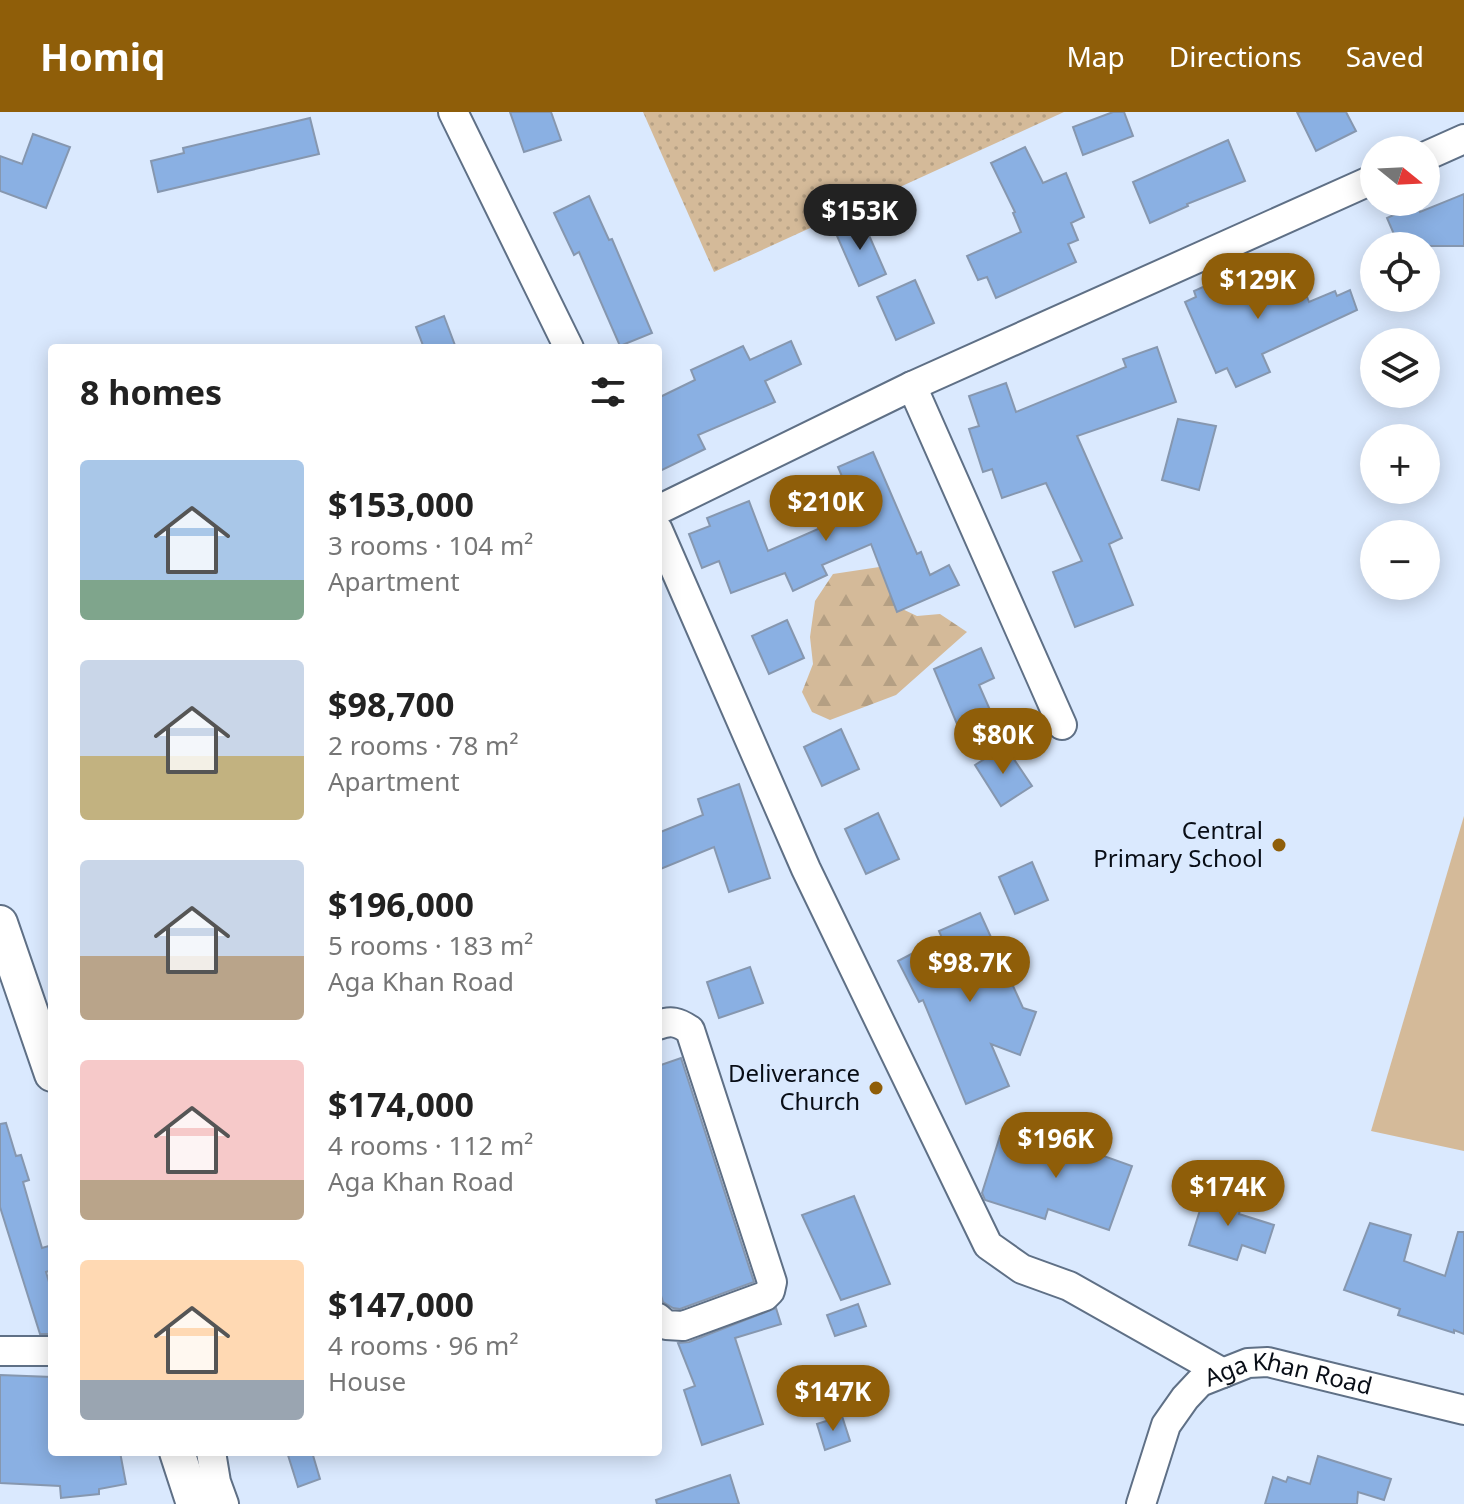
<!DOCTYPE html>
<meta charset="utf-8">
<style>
body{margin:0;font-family:"Noto Sans",sans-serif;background:#f6f6f6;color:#222;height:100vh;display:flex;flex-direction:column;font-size:30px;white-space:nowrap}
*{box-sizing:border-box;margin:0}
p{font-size:26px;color:#767676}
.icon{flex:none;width:44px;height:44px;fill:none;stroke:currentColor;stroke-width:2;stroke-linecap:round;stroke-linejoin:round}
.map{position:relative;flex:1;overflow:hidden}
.panel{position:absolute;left:48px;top:232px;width:614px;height:1112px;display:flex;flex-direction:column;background:#fff;border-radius:8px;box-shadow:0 4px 20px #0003}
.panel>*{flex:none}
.needle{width:52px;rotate:108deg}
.fabs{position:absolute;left:1360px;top:24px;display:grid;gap:16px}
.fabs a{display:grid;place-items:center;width:80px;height:80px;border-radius:50%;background:#fff;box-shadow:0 4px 20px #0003;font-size:40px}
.price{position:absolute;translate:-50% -68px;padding:0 18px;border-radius:28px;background:#8f5e09;color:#fff;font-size:26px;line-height:52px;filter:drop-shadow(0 2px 4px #0008)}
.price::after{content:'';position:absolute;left:50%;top:48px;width:24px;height:18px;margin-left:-12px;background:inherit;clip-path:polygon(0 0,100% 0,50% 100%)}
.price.current{background:#222;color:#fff}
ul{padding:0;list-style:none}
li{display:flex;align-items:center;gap:24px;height:200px;padding:0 32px}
li span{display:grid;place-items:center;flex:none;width:224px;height:160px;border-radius:8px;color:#555}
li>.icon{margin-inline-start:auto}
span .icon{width:96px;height:96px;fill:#fffc;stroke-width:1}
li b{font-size:34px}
h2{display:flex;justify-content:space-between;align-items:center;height:96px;padding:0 32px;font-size:34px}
header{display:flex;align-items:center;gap:48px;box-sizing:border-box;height:112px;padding:0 40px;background:#8f5e09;color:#fff}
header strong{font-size:38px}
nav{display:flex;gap:44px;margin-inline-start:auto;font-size:28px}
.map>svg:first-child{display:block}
.grass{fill:url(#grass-dots)}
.forest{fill:url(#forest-firs)}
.pitch{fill:#d4ba99}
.building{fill:#8ab0e3;stroke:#8697af;stroke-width:2}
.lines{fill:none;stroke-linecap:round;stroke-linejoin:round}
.minor-casing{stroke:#5f7086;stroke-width:32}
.major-casing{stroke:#5f7086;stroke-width:38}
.minor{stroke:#fff;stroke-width:28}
.major{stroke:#fff;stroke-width:34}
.poi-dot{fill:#8f5e09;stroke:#dae9fe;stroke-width:3}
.labels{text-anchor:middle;stroke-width:6;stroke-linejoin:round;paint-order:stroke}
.poi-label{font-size:24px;fill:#080d16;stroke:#dae9fe;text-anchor:end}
.street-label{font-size:24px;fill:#080d16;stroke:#dae9fe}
</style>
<header>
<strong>Homiq</strong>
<nav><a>Map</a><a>Directions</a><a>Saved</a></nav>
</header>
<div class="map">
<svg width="1464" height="1392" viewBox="0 0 1464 1392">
<defs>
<pattern id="grass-dots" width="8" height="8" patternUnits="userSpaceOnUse" patternTransform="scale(2)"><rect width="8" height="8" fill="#d4ba99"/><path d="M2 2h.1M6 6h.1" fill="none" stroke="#b49f83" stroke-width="1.8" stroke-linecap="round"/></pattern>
<pattern id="forest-firs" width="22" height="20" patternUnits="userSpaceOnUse" patternTransform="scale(2)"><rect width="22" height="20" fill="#d4ba99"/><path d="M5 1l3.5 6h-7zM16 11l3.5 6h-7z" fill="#b49f83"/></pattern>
</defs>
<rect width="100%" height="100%" fill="#dae9fe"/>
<!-- grass -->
<polygon class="grass" points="643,0 1064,0 714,160"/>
<!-- forest -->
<polygon class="forest" points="886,454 896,494 917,504 940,502 967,520 896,583 830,608 812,600 802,580 813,552 810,525 815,489 833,462"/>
<!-- pitch -->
<polygon class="pitch" points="1464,704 1464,1039 1371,1019"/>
<!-- building -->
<g class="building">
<polygon points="510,0 551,0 561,28 524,40"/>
<polygon points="1113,0 1124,0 1133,24 1083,43 1073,15"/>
<polygon points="1297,0 1346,0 1356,19 1316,39"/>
<polygon points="310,6 319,42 158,80 151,49 184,41 183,36"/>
<polygon points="33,22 70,35 46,96 0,79 0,44 22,52"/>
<polygon points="1228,28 1245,69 1187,92 1188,94 1150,111 1133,70"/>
<polygon points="1025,35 1043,71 1066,61 1084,105 1071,111 1078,128 1068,132 1076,150 996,186 987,165 978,168 967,144 1021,120 1013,101 1015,100 991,51"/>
<polygon points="1464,82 1464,134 1399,134 1387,106 1417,92 1420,100"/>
<polygon points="589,84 609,128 612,127 652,221 620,234 579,140 574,143 554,101"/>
<polygon points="861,105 886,162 859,174 834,117"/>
<polygon points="1288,158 1297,180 1304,177 1309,190 1335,179 1337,184 1350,178 1357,198 1262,242 1270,260 1236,275 1227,256 1216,261 1185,190 1196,185 1194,179 1227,164 1235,181"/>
<polygon points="915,168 934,211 896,228 877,185"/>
<polygon points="444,204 456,236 424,236 416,215"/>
<polygon points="791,229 801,252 765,269 775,290 698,323 705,337 658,360 658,286 695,268 691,258 743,234 750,248"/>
<polygon points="1157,235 1176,290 1077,324 1122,426 1109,432 1133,493 1075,515 1053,460 1082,449 1046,371 1002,386 992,357 983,360 969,317 979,314 969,284 1006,271 1016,300 1126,255 1123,247"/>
<polygon points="1178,307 1216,314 1199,378 1162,368"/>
<polygon points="873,340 917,442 921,440 930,463 949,453 959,473 897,500 871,432 822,453 827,463 793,479 785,461 731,481 719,449 702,456 689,422 710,414 707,406 749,389 768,439 857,400 838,355"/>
<polygon points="787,508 804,546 769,562 752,524"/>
<polygon points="981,536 994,566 979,573 990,598 957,612 934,557"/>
<polygon points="841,617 859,657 822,674 804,635"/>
<polygon points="1005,634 1032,674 1001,694 975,653"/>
<polygon points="739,672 770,766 729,780 714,735 658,758 658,721 703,703 698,687"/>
<polygon points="878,701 899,747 866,762 845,717"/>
<polygon points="1032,750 1048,788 1015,802 999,765"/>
<polygon points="980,801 1023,896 1036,900 1020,943 991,932 1009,974 966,992 923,888 919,890 898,849 942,826 939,819"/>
<polygon points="750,855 763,891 719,906 707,870"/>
<polygon points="681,946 754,1170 680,1197 673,1196 663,1190 658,1174 658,954"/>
<polygon points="6,1011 16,1044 21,1043 29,1068 23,1070 42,1136 52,1133 52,1158 46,1160 52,1180 52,1222 40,1222 0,1095 0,1012"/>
<polygon points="1039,1021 1132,1054 1109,1118 1048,1097 1045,1107 985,1088 982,1081 1000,1024 1035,1035"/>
<polygon points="1206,1079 1242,1091 1239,1102 1274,1113 1265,1141 1242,1133 1237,1148 1189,1133"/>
<polygon points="854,1084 890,1172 841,1188 802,1103"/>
<polygon points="1370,1111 1411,1123 1404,1149 1445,1164 1458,1120 1464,1120 1464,1222 1454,1218 1454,1221 1398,1203 1400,1197 1344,1178"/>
<polygon points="858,1192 866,1214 835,1224 827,1203"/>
<polygon points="776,1196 781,1212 735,1226 763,1312 702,1333 684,1278 695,1274 678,1231 689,1230"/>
<polygon points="0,1263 52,1265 52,1340 120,1340 126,1372 99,1377 99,1382 61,1386 60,1374 0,1371"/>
<polygon points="842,1304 850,1329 825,1338 817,1312"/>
<polygon points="287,1340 312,1340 320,1367 298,1375"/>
<polygon points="1318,1344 1391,1367 1384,1388 1358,1380 1357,1392 1265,1392 1273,1365 1286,1370 1288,1365 1310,1372"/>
<polygon points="730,1363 739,1392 657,1392 656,1388"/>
</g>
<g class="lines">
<!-- minor casing -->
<g class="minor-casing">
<g id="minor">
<polyline points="453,0 569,236"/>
<polyline points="1426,44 1464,27"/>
<polyline points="912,274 1062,613"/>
<polyline points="658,398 912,274 1374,67"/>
<polyline points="658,418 806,757 988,1133 1022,1157 1069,1174 1223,1261"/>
<path d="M658,913C671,908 678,910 690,918L772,1170L770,1179L765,1184L683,1214L666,1213L658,1206"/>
<polyline points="0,1239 52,1239"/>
<polyline points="211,1340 216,1370 224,1392"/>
<path id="s1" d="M1141,1392L1166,1313L1185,1286L1200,1270L1248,1251L1268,1250L1464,1298"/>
</g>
</g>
<!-- major casing -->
<g class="major-casing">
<g id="major">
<polyline points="0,811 52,962"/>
<polyline points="177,1340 194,1392"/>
</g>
</g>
<!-- minor -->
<use href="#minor" class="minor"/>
<!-- major -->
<use href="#major" class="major"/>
</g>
<!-- markers -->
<g class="poi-dot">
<circle cx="1279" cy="733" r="8"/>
<circle cx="876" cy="976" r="8"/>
</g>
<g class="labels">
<!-- poi labels -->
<g class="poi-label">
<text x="1263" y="727">Central<tspan x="1263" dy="28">Primary School</tspan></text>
<text x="860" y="970">Deliverance<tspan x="860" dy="28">Church</tspan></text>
</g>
<!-- street labels -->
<g class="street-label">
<text dy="8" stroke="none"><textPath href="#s1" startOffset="230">Aga Khan Road</textPath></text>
</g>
</g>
</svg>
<div class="fabs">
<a><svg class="needle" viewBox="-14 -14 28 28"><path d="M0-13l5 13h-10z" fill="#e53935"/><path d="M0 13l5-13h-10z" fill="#767676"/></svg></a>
<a><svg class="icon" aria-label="locate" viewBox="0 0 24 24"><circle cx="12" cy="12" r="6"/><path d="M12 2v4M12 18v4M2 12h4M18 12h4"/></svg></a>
<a><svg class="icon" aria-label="layers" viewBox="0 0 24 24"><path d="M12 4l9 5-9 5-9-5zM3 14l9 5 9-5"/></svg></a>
<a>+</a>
<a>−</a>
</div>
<b class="price current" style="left:860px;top:140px">$153K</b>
<b class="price" style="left:1258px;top:209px">$129K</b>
<b class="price" style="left:826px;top:431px">$210K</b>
<b class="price" style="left:1003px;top:664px">$80K</b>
<b class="price" style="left:970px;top:892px">$98.7K</b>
<b class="price" style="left:1056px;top:1068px">$196K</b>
<b class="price" style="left:1228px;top:1116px">$174K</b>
<b class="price" style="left:833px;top:1321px">$147K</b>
<section class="panel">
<h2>8 homes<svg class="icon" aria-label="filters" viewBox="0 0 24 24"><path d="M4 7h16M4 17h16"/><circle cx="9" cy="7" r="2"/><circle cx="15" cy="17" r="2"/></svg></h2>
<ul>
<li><span style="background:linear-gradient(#a9c7e8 75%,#7fa58c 0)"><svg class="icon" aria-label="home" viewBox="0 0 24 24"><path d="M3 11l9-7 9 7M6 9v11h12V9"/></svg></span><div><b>$153,000</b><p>3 rooms · 104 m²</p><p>Apartment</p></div></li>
<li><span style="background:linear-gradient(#c9d6e8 60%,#c2b280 0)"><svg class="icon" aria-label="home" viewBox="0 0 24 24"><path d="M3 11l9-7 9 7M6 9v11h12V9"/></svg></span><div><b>$98,700</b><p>2 rooms · 78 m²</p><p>Apartment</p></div></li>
<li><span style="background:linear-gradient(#c9d6e8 60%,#b9a48a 0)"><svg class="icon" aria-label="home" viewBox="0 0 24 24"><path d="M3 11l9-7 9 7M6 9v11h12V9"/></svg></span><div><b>$196,000</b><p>5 rooms · 183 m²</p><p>Aga Khan Road</p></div></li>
<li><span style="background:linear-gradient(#f6c9c9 75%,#b9a48a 0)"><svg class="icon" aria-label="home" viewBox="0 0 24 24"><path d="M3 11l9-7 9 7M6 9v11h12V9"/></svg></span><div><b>$174,000</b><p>4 rooms · 112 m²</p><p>Aga Khan Road</p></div></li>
<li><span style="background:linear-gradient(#ffd9b3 75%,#9aa5b1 0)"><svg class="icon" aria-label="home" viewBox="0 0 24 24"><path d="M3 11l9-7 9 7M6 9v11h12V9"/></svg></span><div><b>$147,000</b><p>4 rooms · 96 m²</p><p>House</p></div></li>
</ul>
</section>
</div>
